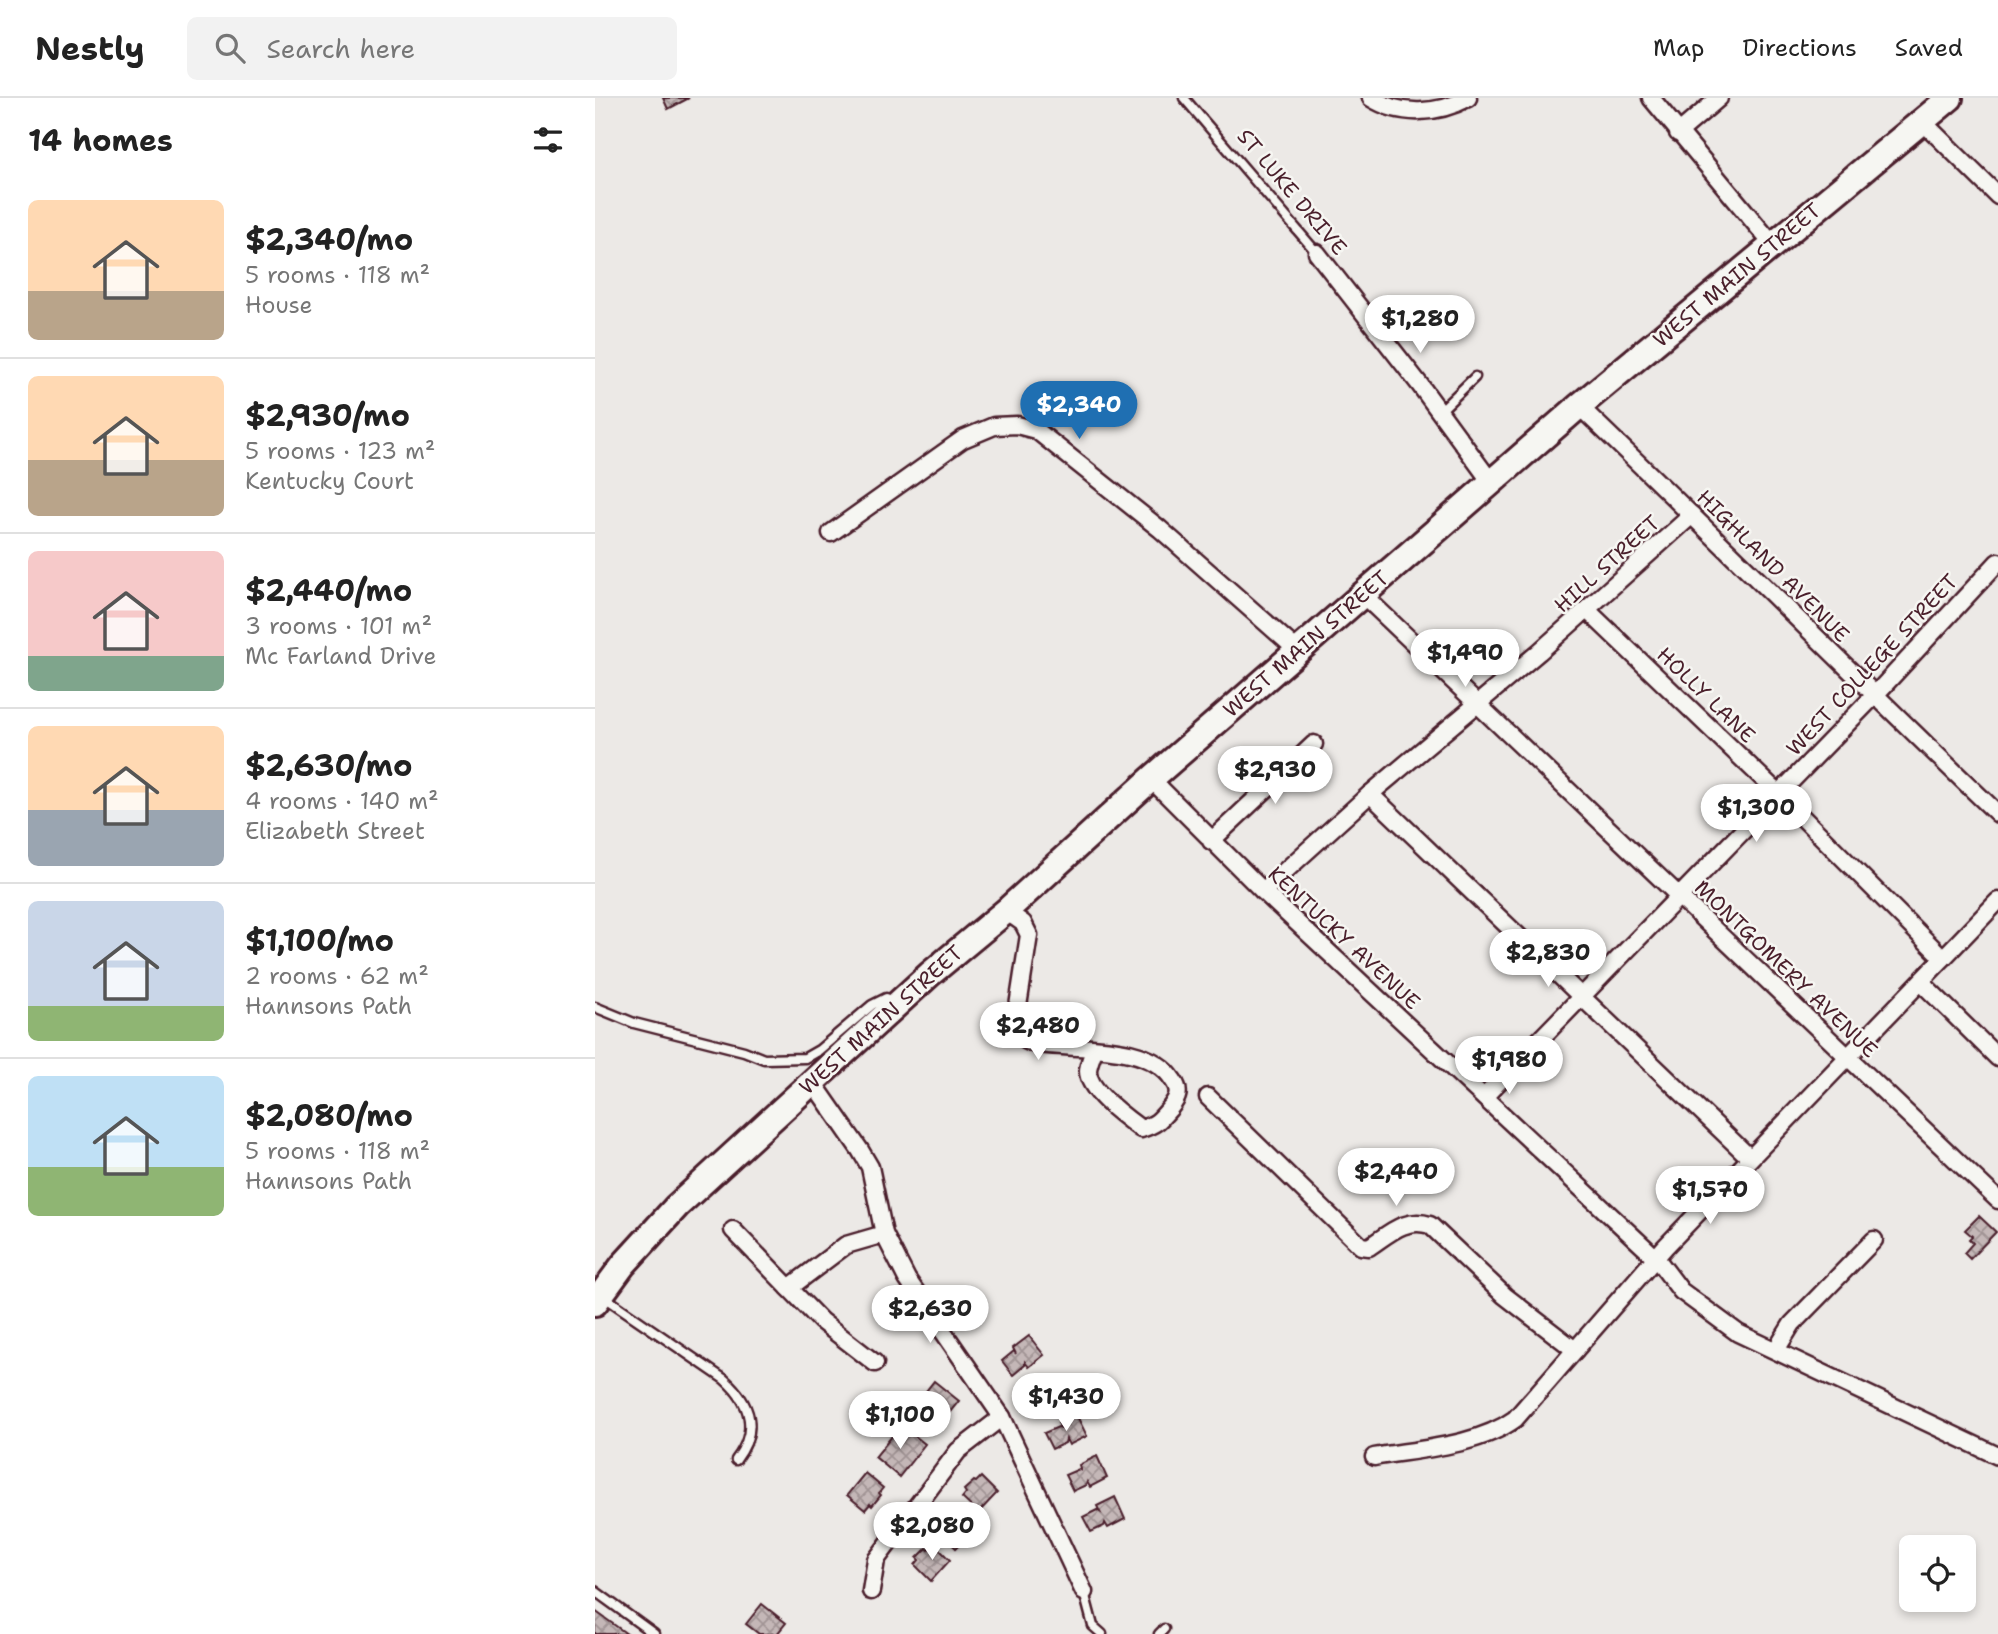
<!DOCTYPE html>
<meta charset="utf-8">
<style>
body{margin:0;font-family:"Shantell Sans",sans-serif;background:#f2f2f2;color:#222;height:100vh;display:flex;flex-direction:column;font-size:26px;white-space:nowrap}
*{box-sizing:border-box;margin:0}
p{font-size:23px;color:#767676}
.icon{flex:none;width:38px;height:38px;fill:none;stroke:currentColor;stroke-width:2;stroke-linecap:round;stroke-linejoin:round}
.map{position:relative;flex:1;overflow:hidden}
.details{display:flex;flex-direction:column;background:#fff;width:595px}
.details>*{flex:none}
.controls{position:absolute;left:1304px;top:1437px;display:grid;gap:14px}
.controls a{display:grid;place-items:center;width:77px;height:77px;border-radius:10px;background:#fff;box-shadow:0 4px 10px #0003;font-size:35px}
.price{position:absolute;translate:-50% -60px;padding:0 16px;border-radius:24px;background:#fff;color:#222;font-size:23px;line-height:46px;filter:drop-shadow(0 2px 4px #0008)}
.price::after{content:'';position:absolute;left:50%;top:42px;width:21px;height:16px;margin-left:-10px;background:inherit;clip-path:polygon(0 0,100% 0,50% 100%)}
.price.on{background:#1f6fb2;color:#fff}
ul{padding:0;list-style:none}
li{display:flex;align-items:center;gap:21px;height:175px;padding:0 28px}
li+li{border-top:2px solid #e0e0e0}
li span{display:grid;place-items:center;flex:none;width:196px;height:140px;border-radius:10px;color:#555}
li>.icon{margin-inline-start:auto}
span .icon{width:84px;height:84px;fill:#fffc;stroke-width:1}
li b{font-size:30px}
h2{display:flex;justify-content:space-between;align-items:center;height:84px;padding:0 28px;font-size:30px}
header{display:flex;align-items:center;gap:42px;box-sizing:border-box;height:98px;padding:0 35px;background:#fff;border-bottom:2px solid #e0e0e0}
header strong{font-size:33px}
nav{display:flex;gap:38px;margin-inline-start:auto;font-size:24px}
.search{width:490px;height:63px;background:#f2f2f2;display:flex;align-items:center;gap:18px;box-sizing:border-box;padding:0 24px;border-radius:10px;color:#767676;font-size:26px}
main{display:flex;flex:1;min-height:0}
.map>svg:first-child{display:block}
.building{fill:url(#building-cross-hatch);stroke:#4a1f2b;stroke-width:2}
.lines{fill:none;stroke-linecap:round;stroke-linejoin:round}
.lane-casing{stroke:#4a1f2b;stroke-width:13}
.street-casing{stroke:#4a1f2b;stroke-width:21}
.primary-casing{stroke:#4a1f2b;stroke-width:30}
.lane{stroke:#f6f6f2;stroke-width:8}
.street{stroke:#f6f6f2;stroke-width:16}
.primary{stroke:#f6f6f2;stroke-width:24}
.labels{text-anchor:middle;stroke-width:5;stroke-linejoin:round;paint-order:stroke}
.street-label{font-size:21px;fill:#4a1f2b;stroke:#f6f6f2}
</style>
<header>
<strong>Nestly</strong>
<div class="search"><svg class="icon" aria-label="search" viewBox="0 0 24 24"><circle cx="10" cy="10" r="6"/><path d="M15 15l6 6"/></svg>Search here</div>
<nav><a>Map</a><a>Directions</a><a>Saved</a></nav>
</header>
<main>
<section class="details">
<h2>14 homes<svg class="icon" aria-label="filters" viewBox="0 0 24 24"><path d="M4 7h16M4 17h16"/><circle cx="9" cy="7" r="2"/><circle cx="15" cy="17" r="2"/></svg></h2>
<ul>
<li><span style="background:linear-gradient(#ffd9b3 65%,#b9a48a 0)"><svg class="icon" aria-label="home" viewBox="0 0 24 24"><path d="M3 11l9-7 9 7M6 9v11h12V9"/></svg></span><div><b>$2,340/mo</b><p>5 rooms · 118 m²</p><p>House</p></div></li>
<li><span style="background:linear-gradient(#ffd9b3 60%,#b9a48a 0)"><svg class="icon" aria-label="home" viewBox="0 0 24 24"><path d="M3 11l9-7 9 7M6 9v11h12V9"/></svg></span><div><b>$2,930/mo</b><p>5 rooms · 123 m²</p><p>Kentucky Court</p></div></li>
<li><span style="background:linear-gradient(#f6c9c9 75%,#7fa58c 0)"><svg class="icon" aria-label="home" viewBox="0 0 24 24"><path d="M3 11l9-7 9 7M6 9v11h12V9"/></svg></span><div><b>$2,440/mo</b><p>3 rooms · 101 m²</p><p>Mc Farland Drive</p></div></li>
<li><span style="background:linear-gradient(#ffd9b3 60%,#9aa5b1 0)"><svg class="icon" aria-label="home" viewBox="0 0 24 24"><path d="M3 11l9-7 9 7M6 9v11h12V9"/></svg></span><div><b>$2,630/mo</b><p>4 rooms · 140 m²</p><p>Elizabeth Street</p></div></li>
<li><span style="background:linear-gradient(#c9d6e8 75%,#8fb573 0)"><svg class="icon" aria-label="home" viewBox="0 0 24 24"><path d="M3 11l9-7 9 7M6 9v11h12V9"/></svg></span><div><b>$1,100/mo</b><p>2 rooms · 62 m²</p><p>Hannsons Path</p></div></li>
<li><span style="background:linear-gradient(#bfe0f5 65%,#8fb573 0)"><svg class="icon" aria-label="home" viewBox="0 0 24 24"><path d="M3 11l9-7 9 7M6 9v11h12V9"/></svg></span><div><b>$2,080/mo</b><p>5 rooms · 118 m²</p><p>Hannsons Path</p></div></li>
</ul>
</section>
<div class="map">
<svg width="1403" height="1536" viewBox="0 0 1403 1536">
<defs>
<pattern id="building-cross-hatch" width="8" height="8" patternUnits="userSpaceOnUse" patternTransform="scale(1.75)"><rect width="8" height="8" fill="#c4b7b7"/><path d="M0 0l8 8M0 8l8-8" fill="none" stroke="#a19495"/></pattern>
</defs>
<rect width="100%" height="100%" fill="#ece9e6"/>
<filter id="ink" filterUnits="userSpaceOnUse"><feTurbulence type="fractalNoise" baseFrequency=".0143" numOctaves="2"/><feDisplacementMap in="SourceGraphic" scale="14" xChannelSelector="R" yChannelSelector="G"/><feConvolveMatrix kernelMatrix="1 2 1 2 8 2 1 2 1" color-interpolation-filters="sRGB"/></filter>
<g filter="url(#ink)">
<!-- building -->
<g class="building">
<polygon points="68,0 94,0 73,11"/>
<polygon points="1384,1118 1401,1134 1375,1161 1369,1155 1378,1145 1374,1141 1377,1138 1370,1132"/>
<polygon points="434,1238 449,1257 434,1269 430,1264 430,1267 418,1277 407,1263 419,1253 421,1256 418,1250"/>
<polygon points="339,1283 364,1303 338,1335 313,1316"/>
<polygon points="481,1316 492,1338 474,1347 471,1341 470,1345 457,1351 449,1335 463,1329 466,1330 463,1325"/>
<polygon points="306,1327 330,1346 304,1379 280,1359"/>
<polygon points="502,1358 512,1380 495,1389 492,1384 491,1387 478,1393 470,1377 484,1371 486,1373 484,1367"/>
<polygon points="270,1375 288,1390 284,1395 286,1397 277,1408 275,1406 270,1412 252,1397"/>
<polygon points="386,1379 402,1395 383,1415 367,1400 371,1395 369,1392 379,1383 381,1384"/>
<polygon points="520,1399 530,1421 513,1430 510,1425 509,1428 496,1434 488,1419 502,1412 505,1414 502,1408"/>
<polygon points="364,1414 381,1430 361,1450 345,1435 350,1430 347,1428 357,1418 359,1420"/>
<polygon points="339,1446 355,1462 336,1483 320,1467 324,1462 322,1460 332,1450 334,1452"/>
<polygon points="167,1506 191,1525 182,1536 164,1536 151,1526"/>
<polygon points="0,1513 32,1536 0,1536"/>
</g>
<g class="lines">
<!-- lane casing -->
<g class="lane-casing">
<g id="lane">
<polyline points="589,0 722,155"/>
<polyline points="845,313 880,279"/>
<polyline points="0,909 39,925 149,953 169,961 210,960 224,952 277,907 291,900 300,904"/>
<path d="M8,1198L129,1281C156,1305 164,1332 141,1362"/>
<polyline points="0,1493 59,1536"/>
<polyline points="489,1494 498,1528 507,1536"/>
<polyline points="564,1536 569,1531"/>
</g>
</g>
<!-- street casing -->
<g class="street-casing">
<g id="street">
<path d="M776,0C806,19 843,16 873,0"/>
<polyline points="1056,0 1178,147"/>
<polyline points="1327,23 1403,98"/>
<polyline points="1083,35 1124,0"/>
<polyline points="722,155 825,287 896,384"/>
<path d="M984,308C1125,443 1262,581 1403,716"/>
<polyline points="236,435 368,341 399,328 422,327 441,332 565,431 702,552"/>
<polyline points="767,496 1403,1102"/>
<polyline points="992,512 1184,696 1348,860"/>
<polyline points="556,681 668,793 1061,1160 1086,1193 1143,1235 1403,1358"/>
<polyline points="775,696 1155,1060"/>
<polyline points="616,743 719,646"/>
<polyline points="668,793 775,696 944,554 1097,417"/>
<path d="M411,813L428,825L434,837L419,934C425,938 430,943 437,945C479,953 553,942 578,982C586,993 583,1000 575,1010C564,1023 562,1026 546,1031C531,1020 493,993 493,973C493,967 497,958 499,952"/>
<polyline points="1326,884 1403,960"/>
<polyline points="217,983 265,1052 275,1069 289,1136 312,1181 407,1319 489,1494"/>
<path d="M613,999L766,1148L774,1149C794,1136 810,1119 835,1127L910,1198L980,1252"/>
<polyline points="889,999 1279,598 1403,464"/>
<polyline points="138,1132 226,1223 280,1265"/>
<polyline points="194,1190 251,1147 289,1136"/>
<polyline points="1181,1252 1197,1226 1279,1142"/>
<path d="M779,1359C824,1351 883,1348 920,1321L1070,1149L1403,803"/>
<polyline points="276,1493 281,1462 363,1353 407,1319"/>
</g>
</g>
<!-- primary casing -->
<g class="primary-casing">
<polyline id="primary" points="0,1205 28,1167 82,1108 335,876 411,813 556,681 984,308 1355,0"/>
</g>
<!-- lane -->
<use href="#lane" class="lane"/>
<!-- street -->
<use href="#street" class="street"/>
<!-- primary -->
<use href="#primary" class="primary"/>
</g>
</g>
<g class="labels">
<!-- street labels -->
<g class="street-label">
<text transform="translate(697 94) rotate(50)" y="7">ST LUKE DRIVE</text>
<text transform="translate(1142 177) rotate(-40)" y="7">WEST MAIN STREET</text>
<text transform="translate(1012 466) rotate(-42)" y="7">HILL STREET</text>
<text transform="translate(1178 468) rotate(45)" y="7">HIGHLAND AVENUE</text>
<text transform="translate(711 546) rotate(-41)" y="7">WEST MAIN STREET</text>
<text transform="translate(1277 567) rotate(-47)" y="7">WEST COLLEGE STREET</text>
<text transform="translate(1111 597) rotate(44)" y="7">HOLLY LANE</text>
<text transform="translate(749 840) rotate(43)" y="7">KENTUCKY AVENUE</text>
<text transform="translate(1191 871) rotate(44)" y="7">MONTGOMERY AVENUE</text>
<text transform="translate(286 922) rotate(-42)" y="7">WEST MAIN STREET</text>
</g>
</g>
</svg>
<div class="controls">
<a><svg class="icon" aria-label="locate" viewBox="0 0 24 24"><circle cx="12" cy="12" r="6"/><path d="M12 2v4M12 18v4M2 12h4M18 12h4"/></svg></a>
</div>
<b class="price" style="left:825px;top:257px">$1,280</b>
<b class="price on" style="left:484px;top:343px">$2,340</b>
<b class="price" style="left:870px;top:591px">$1,490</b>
<b class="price" style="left:680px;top:708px">$2,930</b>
<b class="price" style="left:1161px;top:746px">$1,300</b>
<b class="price" style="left:953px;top:891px">$2,830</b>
<b class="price" style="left:443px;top:964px">$2,480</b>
<b class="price" style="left:914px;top:998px">$1,980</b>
<b class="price" style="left:801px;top:1110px">$2,440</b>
<b class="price" style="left:1115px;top:1128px">$1,570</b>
<b class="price" style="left:335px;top:1247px">$2,630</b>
<b class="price" style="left:471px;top:1335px">$1,430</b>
<b class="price" style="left:305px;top:1353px">$1,100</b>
<b class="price" style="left:337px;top:1464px">$2,080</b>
</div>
</main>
